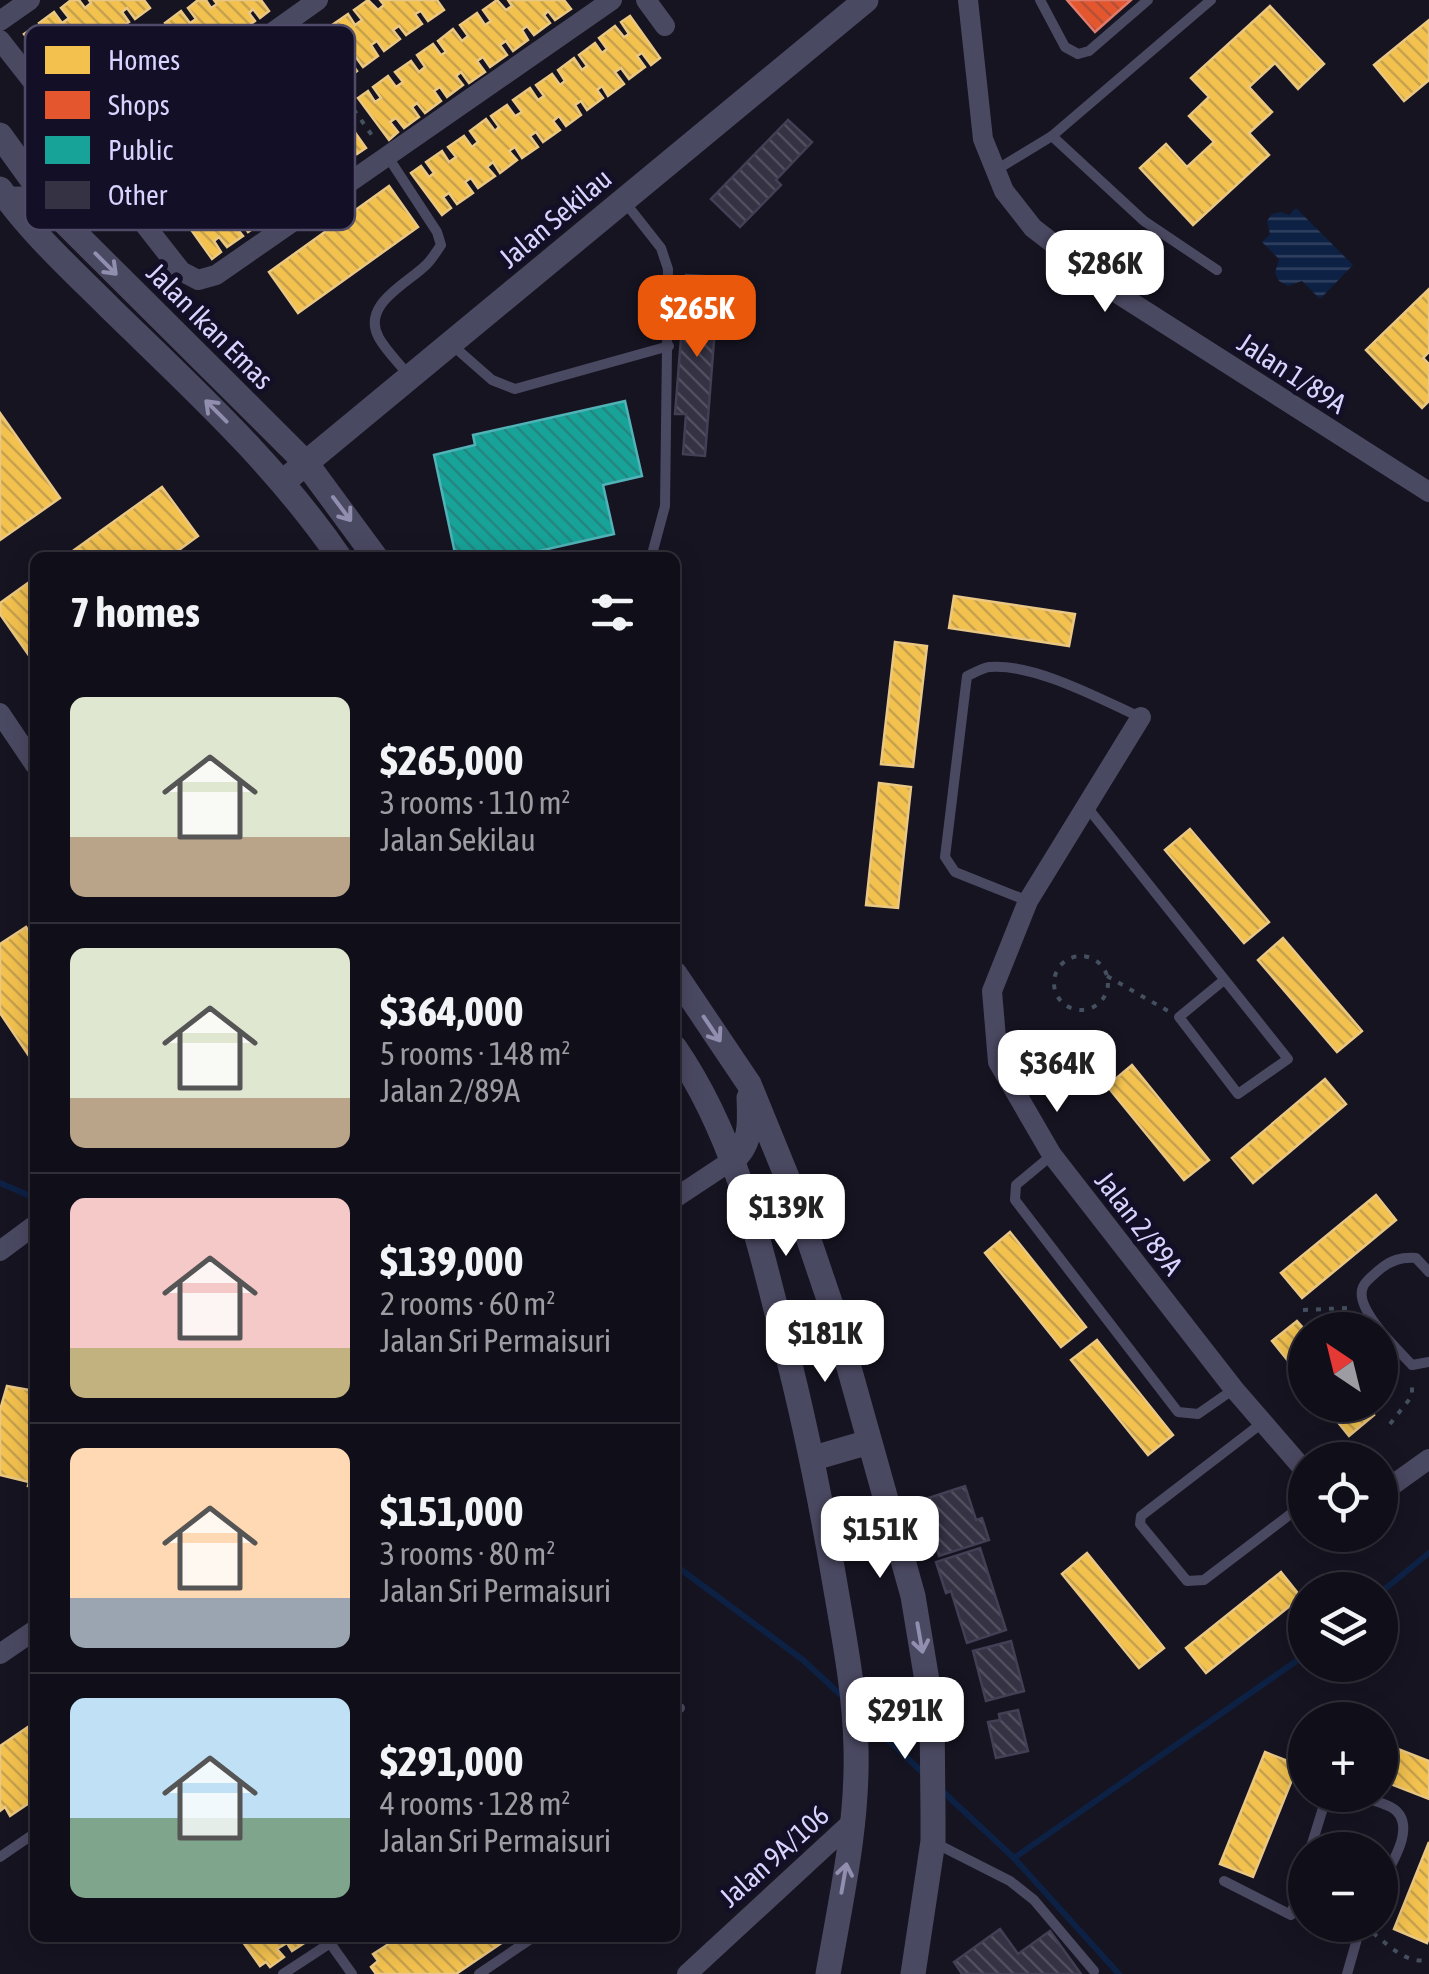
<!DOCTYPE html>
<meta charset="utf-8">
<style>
body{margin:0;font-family:"Asap Condensed",sans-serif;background:#191822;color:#f1f3f6;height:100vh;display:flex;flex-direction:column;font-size:38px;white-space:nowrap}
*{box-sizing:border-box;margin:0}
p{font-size:32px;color:#9c9ca2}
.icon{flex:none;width:55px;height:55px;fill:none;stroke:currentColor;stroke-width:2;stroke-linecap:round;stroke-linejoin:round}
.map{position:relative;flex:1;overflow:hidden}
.side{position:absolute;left:30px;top:552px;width:650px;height:1390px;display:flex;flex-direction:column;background:#100f19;border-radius:15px;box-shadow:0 5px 25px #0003,0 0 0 2px #302f38}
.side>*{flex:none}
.needle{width:65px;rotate:325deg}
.tools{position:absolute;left:1288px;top:1312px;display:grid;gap:20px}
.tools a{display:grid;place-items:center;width:110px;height:110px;border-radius:50%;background:#100f19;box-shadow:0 5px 25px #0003,0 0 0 2px #302f38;font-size:50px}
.price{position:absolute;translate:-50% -85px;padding:0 22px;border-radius:20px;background:#fff;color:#222;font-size:32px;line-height:65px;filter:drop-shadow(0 2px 5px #0008)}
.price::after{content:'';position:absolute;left:50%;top:60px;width:30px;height:22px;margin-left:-15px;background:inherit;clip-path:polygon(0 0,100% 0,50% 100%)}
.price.on{background:#ea580c;color:#fff}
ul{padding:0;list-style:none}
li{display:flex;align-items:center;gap:30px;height:250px;padding:0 40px}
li+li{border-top:2px solid #302f38}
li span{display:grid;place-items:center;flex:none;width:280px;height:200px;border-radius:15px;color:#555}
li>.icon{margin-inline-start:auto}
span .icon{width:120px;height:120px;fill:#fffc;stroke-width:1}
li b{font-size:42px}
h2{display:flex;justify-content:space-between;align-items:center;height:120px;padding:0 40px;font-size:42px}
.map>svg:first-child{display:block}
.water{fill:url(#water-rules)}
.homes{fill:url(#homes-back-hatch);stroke:#eac783;stroke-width:2.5}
.shops{fill:url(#shops-back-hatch);stroke:#e17c6d;stroke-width:2.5}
.public{fill:url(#public-back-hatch);stroke:#51b2b7;stroke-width:2.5}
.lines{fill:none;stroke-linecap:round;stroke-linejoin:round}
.stream{stroke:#0d2144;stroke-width:6}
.building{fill:url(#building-back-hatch);stroke:#433f54;stroke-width:2.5}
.path{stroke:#44505f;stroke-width:4;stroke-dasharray:5 8;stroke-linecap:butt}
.service{stroke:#4a4962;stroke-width:10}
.minor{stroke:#4a4962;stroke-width:20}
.tertiary{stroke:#4a4962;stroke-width:25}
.oneway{stroke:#928eb0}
.labels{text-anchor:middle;stroke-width:10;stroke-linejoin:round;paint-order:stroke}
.street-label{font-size:28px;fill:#d9d4ff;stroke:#130f26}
.key{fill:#130f26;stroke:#4e4a67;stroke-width:2.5}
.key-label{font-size:28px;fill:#d9d4ff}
</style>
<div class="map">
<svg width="1429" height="1974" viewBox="0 0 1429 1974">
<defs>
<pattern id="water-rules" width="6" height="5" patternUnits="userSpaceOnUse" patternTransform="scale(2.5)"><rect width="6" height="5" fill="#0d2144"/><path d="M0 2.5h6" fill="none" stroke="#304060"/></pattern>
<pattern id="homes-back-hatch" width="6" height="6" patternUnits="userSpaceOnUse" patternTransform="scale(2.5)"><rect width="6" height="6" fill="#f2c14e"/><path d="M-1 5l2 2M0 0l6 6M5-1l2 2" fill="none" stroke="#c6a14e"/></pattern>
<pattern id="shops-back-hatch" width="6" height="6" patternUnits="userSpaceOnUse" patternTransform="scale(2.5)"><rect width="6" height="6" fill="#e4572e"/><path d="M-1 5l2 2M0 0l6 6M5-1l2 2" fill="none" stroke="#b35037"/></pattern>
<pattern id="public-back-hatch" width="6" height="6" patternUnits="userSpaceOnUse" patternTransform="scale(2.5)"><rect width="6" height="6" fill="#17a398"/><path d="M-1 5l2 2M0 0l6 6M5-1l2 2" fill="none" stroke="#248581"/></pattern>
<pattern id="building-back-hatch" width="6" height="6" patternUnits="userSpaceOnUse" patternTransform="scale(2.5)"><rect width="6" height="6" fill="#343243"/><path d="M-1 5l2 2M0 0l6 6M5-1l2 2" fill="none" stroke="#514f5f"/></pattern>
</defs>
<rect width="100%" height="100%" fill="#161421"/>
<!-- water -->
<polygon class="water" points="1296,208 1353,265 1320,299 1302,281 1288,286 1279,281 1275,273 1279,259 1262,242 1270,234 1267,221 1272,214 1281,212 1289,215"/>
<!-- homes -->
<g class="homes">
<polygon points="71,0 79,0 85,8 91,3 89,0 144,0 150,8 135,19 127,8 122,12 129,22 113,33 105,24 100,27 107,37 91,49 83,39 78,43 85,53 70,65 62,54 56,58 64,69 54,76 24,34 34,27 41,38 46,34 39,23 54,12 62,23 69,18 61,8"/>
<polygon points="198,0 206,0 211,8 217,4 214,0 261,0 269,11 260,18 253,9 249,13 255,21 239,33 232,24 226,28 233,38 218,49 211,39 205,43 212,53 195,65 187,55 182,59 190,69 174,81 166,70 161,74 168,83 152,95 145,85 139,89 146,99 130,111 122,101 117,105 124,115 109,126 78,85 93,74 101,85 108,80 100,70 115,58 124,70 130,65 122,54 138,41 146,53 151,50 143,39 158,27 167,39 173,34 165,23 181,11 190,23 196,19 188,8"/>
<polygon points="368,0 378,10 384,5 380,0 437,0 444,10 428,21 421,11 415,14 422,24 406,35 399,26 393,30 400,39 384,51 377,41 371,45 378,56 363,67 355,56 349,60 357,71 348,78 317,36 327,29 335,40 340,36 332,25 348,14 355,25 362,20 354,10"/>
<polygon points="497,0 506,10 512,6 508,0 564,0 571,9 555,20 548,11 544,15 550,23 534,35 527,26 522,30 528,40 513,51 506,41 500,45 507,55 490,67 483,57 477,61 485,72 469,83 461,72 456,76 463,85 447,97 440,87 434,91 441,101 425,113 417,103 412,107 419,117 404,128 396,118 390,122 398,132 389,140 358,98 368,91 375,102 381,98 373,87 388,76 396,87 403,82 395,72 411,61 419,72 425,67 417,55 433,44 441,55 446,52 438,41 453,29 462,41 468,36 460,25 477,13 485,25 491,21 483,10"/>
<polygon points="1270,6 1324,64 1298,89 1275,63 1249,87 1272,112 1249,133 1269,155 1193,225 1140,168 1166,144 1187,167 1214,142 1189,116 1209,97 1191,78"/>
<polygon points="630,16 660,58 651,65 642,53 637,56 645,67 629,79 621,68 615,72 624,84 608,96 602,86 597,90 603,98 587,110 581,101 575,105 581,115 566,126 559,116 553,121 560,130 543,142 536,132 530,136 538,147 522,158 515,147 509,151 517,160 500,173 493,162 487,167 495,176 478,188 471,178 465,182 473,193 457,204 449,193 443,197 451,208 442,215 411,173 421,166 429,177 434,173 426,162 442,151 449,162 456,157 448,147 464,136 472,147 478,142 470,131 486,119 495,131 499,127 491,116 507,105 515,116 522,112 513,100 530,88 538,100 544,96 536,85 552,74 560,85 565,81 558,70 574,58 582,70 587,66 579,55 595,43 602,53 607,49 599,38 615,26 624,37 629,34 621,22"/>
<polygon points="1429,20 1429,80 1404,101 1374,65"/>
<polygon points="337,107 366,148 357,154 351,145 345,149 352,158 336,169 329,160 323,164 330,174 313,186 306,176 301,180 308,191 293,202 284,191 280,195 287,204 270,216 263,206 258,210 265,220 248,232 241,222 235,226 243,236 227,247 219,237 214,241 221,252 212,259 182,217 191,210 199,221 204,217 196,206 212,195 220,206 226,201 219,190 234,179 242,190 249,186 240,174 256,163 265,174 269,171 261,160 277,148 285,160 292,155 283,144 300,132 309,144 314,140 306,129 322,118 330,129 336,125 328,114"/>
<polygon points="389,186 418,227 298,313 269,272"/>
<polygon points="1429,289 1429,352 1423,358 1429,364 1429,401 1422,408 1366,350"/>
<polygon points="0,413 60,498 0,540"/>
<polygon points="162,487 198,536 168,558 63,558"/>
<polygon points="35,578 35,653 30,657 0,614 0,603"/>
<polygon points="954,596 1075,614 1069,646 949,628"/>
<polygon points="895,642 927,646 913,767 881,764"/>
<polygon points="879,783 911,787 898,908 866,905"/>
<polygon points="1190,829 1269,922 1244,943 1165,850"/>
<polygon points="26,927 35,941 35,1065 0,1013 0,944"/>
<polygon points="1283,938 1362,1031 1337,1052 1258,960"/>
<polygon points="1132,1065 1209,1160 1184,1180 1107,1086"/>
<polygon points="1325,1079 1346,1104 1253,1183 1232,1158"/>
<polygon points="1376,1195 1396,1220 1302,1298 1281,1273"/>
<polygon points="1010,1232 1086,1327 1061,1347 985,1253"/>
<polygon points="1297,1321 1305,1330 1305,1382 1272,1341"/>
<polygon points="1097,1340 1173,1435 1148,1455 1071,1360"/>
<polygon points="7,1386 35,1391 35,1487 28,1486 29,1482 0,1475 0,1410"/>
<polygon points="1324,1405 1366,1405 1374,1415 1349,1436"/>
<polygon points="1087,1553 1164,1648 1139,1668 1062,1574"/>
<polygon points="1281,1572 1301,1597 1206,1673 1186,1648"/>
<polygon points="35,1722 35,1799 10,1816 5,1807 0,1811 0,1746"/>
<polygon points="1380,1742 1429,1761 1429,1799 1380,1780"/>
<polygon points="1265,1752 1298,1765 1253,1877 1220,1864"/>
<polygon points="1429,1842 1429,1937 1427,1943 1394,1929"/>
<polygon points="240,1938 303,1938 306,1942 292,1951 287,1943 277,1949 284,1957 270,1967 266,1962 260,1966"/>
<polygon points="398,1938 509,1938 456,1974 376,1974 371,1967 378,1961 373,1954"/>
</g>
<!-- shops -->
<polygon class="shops" points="1067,0 1131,0 1095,32"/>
<!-- public -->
<polygon class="public" points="625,401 642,476 603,485 614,534 508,558 456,558 434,455 475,445 473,435"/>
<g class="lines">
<!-- stream -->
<g class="stream">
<polyline points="0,1183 35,1198"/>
<polyline points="675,1565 803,1660 843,1697"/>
<polyline points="1380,1593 1429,1553"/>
<polyline points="863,1716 923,1773"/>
<polyline points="939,1788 1014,1858 1119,1974"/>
<polyline points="1014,1858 1305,1655"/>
</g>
</g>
<!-- building -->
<g class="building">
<polygon points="788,120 812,142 776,180 781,185 740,227 711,199"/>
<polygon points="686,275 719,277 705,456 683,454 686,414 675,414"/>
<polygon points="965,1486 976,1520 982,1518 989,1540 939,1556 922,1500"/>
<polygon points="980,1548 1006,1630 967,1643 951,1591 946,1593 936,1562"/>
<polygon points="1011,1641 1024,1691 986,1701 973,1651"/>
<polygon points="1018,1710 1028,1751 996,1758 988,1722 1000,1720 999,1714"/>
<polygon points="1000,1929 1018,1954 1050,1931 1081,1974 962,1974 954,1962"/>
</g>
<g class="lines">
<!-- path -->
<g class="path">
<polyline points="301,35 376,141"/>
<circle cx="1081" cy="983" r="27"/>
<polyline points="1107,976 1168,1011"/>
<polyline points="1303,1310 1348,1308"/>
<polyline points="1390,1424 1412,1396 1412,1382"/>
<path d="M1373,1933C1391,1947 1406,1964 1429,1960"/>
</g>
<!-- service -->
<g class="service">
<polyline points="1040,0 1065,47 1078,54 1089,51 1148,0"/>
<polyline points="1052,136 1144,221 1217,270"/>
<path d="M388,157L437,232L441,245C437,251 432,259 427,264C409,283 360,304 379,338C387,352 400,364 409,376"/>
<polyline points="996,170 1052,136 1211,0"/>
<polyline points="624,201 661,248 668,269 665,506 651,558"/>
<polyline points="451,344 492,380 515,389 669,346"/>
<polyline points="1087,807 1288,1059 1238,1094 1179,1017 1224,980"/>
<path d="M1028,901L955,872L945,857L967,676C974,673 982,668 989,667C1034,663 1100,699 1140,717"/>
<polyline points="1052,1155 1016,1185 1015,1200 1178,1412 1198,1414 1234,1389"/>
<path d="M1429,1272L1416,1258C1401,1257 1391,1260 1379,1270C1375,1274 1365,1281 1363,1287C1353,1308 1399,1351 1412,1365L1429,1362"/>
<polyline points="1262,1423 1141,1516 1140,1524 1187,1581 1204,1580 1305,1503"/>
<polyline points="675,1711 680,1708"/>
<path d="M1354,1795C1366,1799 1384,1802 1394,1809C1418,1827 1389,1867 1380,1886"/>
<polyline points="933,1842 1010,1881 1034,1900 1094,1971"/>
<polyline points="1310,1850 1323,1808 1334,1795"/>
<polyline points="0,1857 35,1833"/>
<polyline points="1224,1881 1291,1915 1305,1868"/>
<polyline points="330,1943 352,1974"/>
<polyline points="283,1974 338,1938"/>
<polyline points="479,1974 532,1938"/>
<polyline points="1347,1974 1361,1925"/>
</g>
<!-- minor -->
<g class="minor">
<polyline points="646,0 665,26"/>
<polyline points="968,0 983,139 1004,191 1033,228 1120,295 1429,492"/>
<polyline points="0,21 30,0"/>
<polyline points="0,40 181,271 198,280 216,275 612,0"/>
<polyline points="0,197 43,196 318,0"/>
<polyline points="0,713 35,765"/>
<polyline points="1141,717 1028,901 992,991 998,1062 1052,1155 1234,1389 1305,1471"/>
<polyline points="675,1198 731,1161"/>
<polyline points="0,1251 35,1225"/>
<polyline points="1380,1494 1429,1459"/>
<polyline points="0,1654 35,1630"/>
<polyline points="687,1974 854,1820"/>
</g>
<!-- tertiary -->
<g class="tertiary">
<polyline points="0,135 59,217 306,463 376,558"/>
<path d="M0,189C32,234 72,270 110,308C191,387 275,463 340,558"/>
<polyline points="283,482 866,0"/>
<polyline points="675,974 749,1084 791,1187 834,1314 913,1596 932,1711 933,1812 933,1841 913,1974"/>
<path d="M675,1048C736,1137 759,1242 785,1345C806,1426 822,1507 836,1590C845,1642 855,1695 856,1748C858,1825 841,1899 828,1974"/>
<path d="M731,1161C752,1145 750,1122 749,1098"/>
<polyline points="814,1458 869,1442"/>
</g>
</g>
<!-- one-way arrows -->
<defs><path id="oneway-shaft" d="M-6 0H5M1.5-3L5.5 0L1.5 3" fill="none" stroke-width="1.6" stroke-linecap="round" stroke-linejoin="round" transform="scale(2.5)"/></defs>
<g class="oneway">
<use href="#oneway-shaft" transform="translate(106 264) rotate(45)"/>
<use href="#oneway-shaft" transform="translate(216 411) rotate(-135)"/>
<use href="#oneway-shaft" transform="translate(342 509) rotate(53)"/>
<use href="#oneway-shaft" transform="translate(712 1029) rotate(56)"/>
<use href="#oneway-shaft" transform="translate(920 1638) rotate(80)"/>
<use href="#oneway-shaft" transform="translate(844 1878) rotate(-80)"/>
</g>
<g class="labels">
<!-- street labels -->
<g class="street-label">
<text transform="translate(555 218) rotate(-40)" y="10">Jalan Sekilau</text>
<text transform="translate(210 326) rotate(45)" y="10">Jalan Ikan Emas</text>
<text transform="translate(1292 373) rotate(33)" y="10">Jalan 1/89A</text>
<text transform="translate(1139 1223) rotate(52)" y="10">Jalan 2/89A</text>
<text transform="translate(774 1856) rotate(-42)" y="10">Jalan 9A/106</text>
</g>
</g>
<!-- legend -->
<rect x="25" y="25" width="330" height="205" rx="15" class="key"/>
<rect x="45" y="46" width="45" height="28" fill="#f2c14e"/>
<rect x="45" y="91" width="45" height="28" fill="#e4572e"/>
<rect x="45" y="136" width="45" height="28" fill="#17a398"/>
<rect x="45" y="181" width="45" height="28" fill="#343243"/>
<g class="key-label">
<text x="108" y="70">Homes</text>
<text x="108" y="115">Shops</text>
<text x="108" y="160">Public</text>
<text x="108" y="205">Other</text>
</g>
</svg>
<div class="tools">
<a><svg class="needle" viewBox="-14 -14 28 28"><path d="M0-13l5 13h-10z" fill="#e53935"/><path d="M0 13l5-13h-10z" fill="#9c9ca2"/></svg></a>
<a><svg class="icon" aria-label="locate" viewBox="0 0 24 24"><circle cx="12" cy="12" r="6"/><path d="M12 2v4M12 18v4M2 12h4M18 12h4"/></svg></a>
<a><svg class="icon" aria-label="layers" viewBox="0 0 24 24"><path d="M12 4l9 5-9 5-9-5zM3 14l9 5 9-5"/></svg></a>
<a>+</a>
<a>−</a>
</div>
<b class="price" style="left:1105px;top:315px">$286K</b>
<b class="price on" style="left:697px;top:360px">$265K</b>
<b class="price" style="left:1057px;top:1115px">$364K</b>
<b class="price" style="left:786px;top:1259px">$139K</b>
<b class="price" style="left:825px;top:1385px">$181K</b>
<b class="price" style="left:880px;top:1581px">$151K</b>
<b class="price" style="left:905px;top:1762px">$291K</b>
<section class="side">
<h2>7 homes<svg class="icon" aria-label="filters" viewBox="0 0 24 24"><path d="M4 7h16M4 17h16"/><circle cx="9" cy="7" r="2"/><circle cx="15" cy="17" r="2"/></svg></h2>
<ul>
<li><span style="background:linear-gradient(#dfe7d0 70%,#b9a48a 0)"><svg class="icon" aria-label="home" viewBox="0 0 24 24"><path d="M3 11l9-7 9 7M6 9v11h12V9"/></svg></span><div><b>$265,000</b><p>3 rooms · 110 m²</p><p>Jalan Sekilau</p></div></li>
<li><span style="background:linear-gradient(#dfe7d0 75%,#b9a48a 0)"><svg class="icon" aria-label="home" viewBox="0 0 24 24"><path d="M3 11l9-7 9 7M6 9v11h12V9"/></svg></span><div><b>$364,000</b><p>5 rooms · 148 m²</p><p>Jalan 2/89A</p></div></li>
<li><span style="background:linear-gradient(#f6c9c9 75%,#c2b280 0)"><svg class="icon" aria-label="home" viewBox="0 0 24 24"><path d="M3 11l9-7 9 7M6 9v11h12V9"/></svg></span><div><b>$139,000</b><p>2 rooms · 60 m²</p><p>Jalan Sri Permaisuri</p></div></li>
<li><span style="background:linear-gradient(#ffd9b3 75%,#9aa5b1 0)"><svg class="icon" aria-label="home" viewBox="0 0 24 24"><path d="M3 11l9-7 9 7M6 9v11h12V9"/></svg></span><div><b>$151,000</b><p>3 rooms · 80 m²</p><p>Jalan Sri Permaisuri</p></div></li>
<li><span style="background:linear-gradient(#bfe0f5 60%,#7fa58c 0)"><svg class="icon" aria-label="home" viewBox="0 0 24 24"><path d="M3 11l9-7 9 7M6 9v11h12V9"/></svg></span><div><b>$291,000</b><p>4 rooms · 128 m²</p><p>Jalan Sri Permaisuri</p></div></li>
</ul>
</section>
</div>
